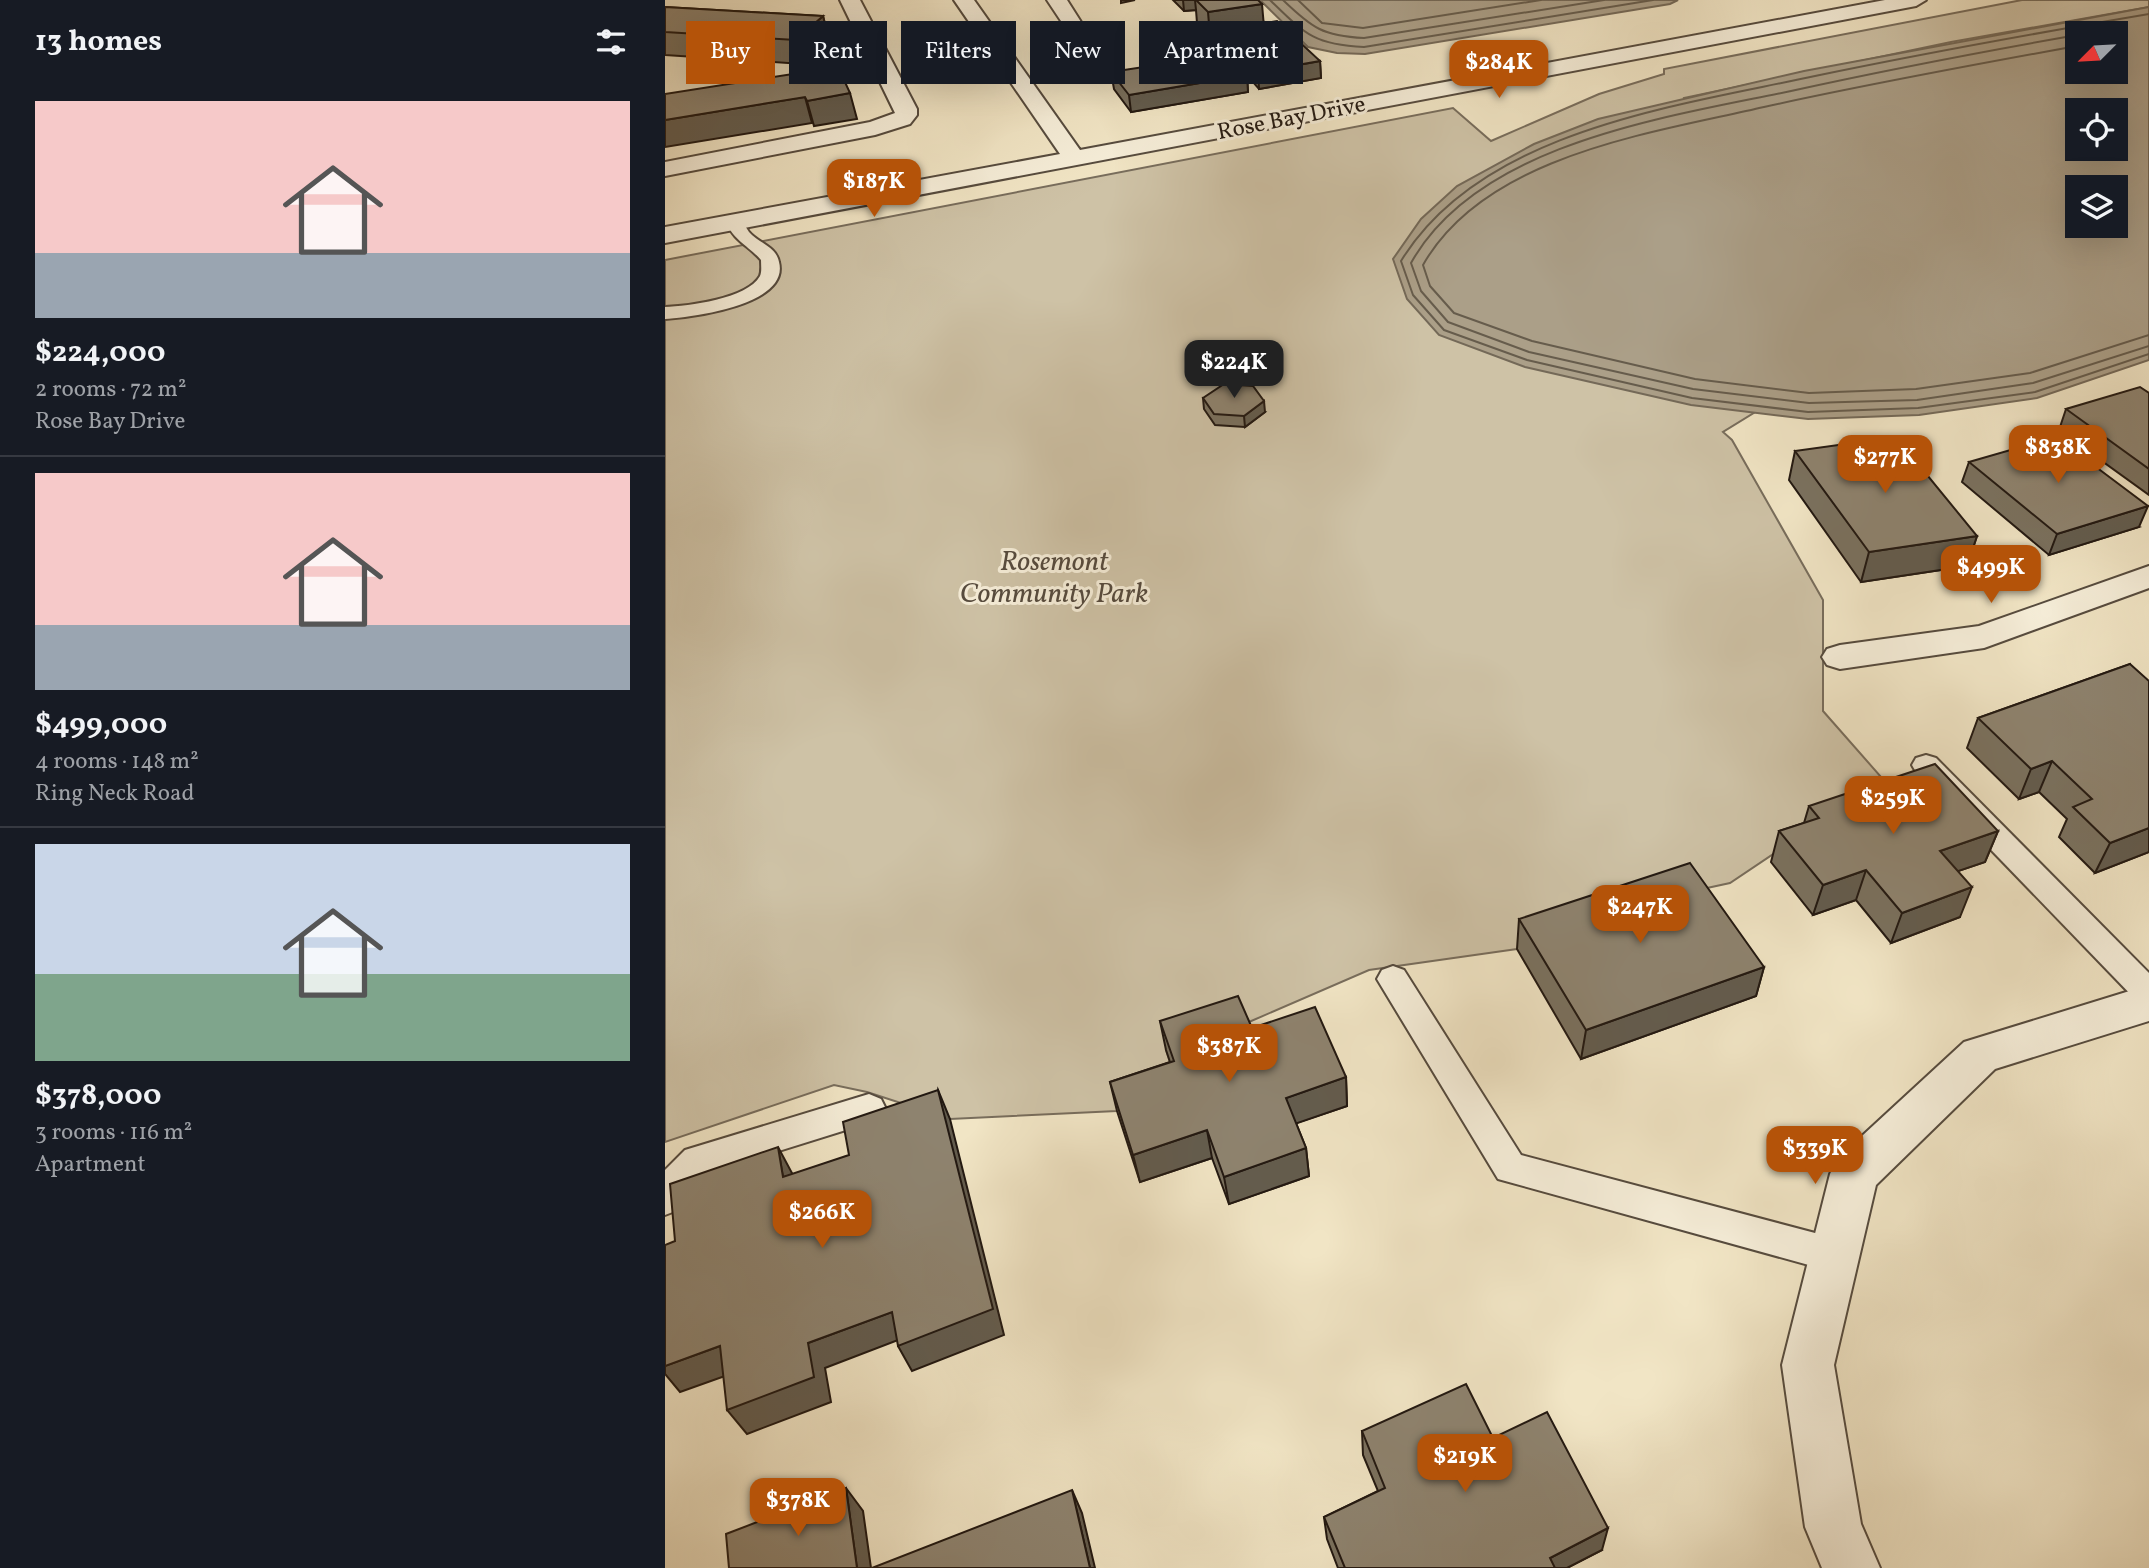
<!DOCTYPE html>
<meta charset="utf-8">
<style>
body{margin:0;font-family:Vollkorn,serif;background:#242831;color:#f1f3f6;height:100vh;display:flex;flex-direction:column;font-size:26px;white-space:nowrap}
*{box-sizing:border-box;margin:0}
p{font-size:23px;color:#9ea1a6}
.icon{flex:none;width:38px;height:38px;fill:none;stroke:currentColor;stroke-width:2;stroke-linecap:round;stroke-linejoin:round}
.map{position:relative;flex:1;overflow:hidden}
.details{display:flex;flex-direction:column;background:#171b24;width:665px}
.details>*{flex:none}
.banner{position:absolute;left:21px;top:21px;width:665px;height:63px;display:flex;gap:14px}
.needle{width:46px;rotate:246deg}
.fabs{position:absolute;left:1400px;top:21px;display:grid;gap:14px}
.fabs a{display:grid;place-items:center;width:63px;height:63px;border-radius:0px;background:#171b24;box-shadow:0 7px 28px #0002;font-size:35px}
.price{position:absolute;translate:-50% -60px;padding:0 16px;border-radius:14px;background:#b45309;color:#fff;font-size:23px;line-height:46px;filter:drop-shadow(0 2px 4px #0008)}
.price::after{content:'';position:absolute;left:50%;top:42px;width:21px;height:16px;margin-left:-10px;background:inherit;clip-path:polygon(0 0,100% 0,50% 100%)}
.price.active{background:#222;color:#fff}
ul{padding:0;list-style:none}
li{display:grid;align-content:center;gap:14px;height:371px;padding:0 35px}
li+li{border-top:2px solid #363941}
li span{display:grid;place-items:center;height:217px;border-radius:0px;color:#555}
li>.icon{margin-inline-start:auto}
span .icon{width:126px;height:126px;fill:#fffc;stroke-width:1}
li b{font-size:30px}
h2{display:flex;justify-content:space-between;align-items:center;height:84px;padding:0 35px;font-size:30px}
.chip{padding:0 24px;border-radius:0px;background:#171b24;box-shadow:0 7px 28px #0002;font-size:24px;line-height:63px}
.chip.active{background:#b45309;color:#fff}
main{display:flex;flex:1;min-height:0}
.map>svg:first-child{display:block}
.green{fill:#cec2a6;stroke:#786d5c;stroke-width:2}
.water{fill:#ab9f88;stroke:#746958;stroke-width:2;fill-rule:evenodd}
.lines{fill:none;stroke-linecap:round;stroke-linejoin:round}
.shore{stroke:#665c4c;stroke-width:2}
.service-casing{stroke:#564b3e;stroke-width:4}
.minor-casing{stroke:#564b3e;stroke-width:4}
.tertiary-casing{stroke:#564b3e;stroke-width:4}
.service{fill:#f6eed9;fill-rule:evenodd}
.minor{fill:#f6eed9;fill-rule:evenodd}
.tertiary{fill:#f6eed9;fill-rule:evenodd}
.wall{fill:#7a715f;stroke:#221811;stroke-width:2}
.shaded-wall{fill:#635c4e;stroke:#221811;stroke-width:2}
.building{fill:#8e836f;stroke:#221811;stroke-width:2}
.labels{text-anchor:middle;stroke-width:6;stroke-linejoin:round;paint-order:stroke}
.far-street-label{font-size:23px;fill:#221811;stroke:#f6eed9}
.park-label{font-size:28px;font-style:italic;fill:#564b3e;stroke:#f6eed9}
</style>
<main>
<section class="details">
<h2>13 homes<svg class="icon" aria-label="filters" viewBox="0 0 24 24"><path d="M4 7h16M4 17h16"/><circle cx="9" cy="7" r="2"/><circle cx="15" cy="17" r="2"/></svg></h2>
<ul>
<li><span style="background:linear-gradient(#f6c9c9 70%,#9aa5b1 0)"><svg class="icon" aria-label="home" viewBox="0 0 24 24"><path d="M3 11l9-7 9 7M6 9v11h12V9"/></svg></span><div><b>$224,000</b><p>2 rooms · 72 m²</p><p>Rose Bay Drive</p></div></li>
<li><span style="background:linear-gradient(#f6c9c9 70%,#9aa5b1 0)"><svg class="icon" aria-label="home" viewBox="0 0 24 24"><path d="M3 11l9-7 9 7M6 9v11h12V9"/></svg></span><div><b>$499,000</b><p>4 rooms · 148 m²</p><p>Ring Neck Road</p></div></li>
<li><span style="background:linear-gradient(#c9d6e8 60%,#7fa58c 0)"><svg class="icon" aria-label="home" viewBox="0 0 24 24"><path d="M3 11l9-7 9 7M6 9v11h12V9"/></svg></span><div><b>$378,000</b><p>3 rooms · 116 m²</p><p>Apartment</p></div></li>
</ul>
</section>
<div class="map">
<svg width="1484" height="1568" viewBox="0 0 1484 1568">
<rect width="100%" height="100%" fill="#f1e5c5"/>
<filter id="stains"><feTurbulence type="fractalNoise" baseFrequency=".00286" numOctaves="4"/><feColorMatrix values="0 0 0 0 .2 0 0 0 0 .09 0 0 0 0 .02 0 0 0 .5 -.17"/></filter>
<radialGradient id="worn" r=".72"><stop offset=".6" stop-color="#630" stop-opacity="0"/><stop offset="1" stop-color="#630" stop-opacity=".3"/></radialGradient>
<!-- green -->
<polygon class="green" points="1357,0 1484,0 1484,7 1286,42 1019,98 1118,395 1058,432 1067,440 1158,600 1158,711 1238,802 1135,836 1065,883 1019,893 852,949 704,970 577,1025 501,1050 514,1090 452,1111 285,1119 202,1092 169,1085 0,1142 0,260 788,108 826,141 934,94 999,74 999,69"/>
<!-- water -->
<g class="water">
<polygon points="595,0 1013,0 1005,4 700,54 672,53 643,47"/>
<path d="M1484,7V360L1372,398L1254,415L1143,419L1026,405L860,367L774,335L742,299L728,259L756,219L792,186L869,144L933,119L1139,71ZM1451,33V72H1412V33ZM1451,110V149H1412V110ZM1451,187V226H1412V187Z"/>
</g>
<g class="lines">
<!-- shore -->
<g class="shore">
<path d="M605,0C640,34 649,45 699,47L988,0"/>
<path d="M618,0C647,28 658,36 699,38L939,0"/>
<polyline points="633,0 657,23 698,28 876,0"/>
<path d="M1484,14C1372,33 1261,53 1150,76C1012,106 816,130 736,261L748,295L779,330L862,360L1027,398L1143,412L1253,408L1370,392L1484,354"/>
<path d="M1412,35C1316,52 1221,70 1126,91C1002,117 813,143 746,263L756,291L783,322L864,352L1028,389L1144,403L1252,400L1368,383L1484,346"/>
<path d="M1412,46C1307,65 1203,84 1099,107C987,133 820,155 758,265L765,286L789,313L867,341L1030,379L1144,393L1251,389L1365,373L1484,335"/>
</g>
<!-- service casing -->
<g class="service-casing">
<g id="service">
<path d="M70,217L76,218C79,223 81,228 84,232C93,243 111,246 114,262C125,305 28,317 0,319V307C23,306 82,299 95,276C97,271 96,266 96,260C84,246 69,241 61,222Z"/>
<polygon points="1261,755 1271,758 1484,973 1484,1006 1473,1002 1251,772 1247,765 1251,758"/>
<polygon points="728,966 739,970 856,1155 1169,1238 1182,1243 1187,1255 1182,1267 1169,1272 833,1179 712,979 717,970"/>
<polygon points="204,1094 216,1099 221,1109 216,1119 43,1173 20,1197 13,1210 0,1215 0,1170 20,1150"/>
</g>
</g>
<!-- minor casing -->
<g class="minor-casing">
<g id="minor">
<polygon points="175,0 195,0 252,109 252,115 245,124 210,135 0,176 0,162 205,122 230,113"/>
<polygon points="382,0 402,0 416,22 451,61 454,65 451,69 437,69 402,30"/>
<polygon points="1484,566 1484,588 1319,648 1175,669 1162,665 1157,657 1162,649 1175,645 1314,626"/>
<polygon points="1484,985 1484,1021 1330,1069 1211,1185 1169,1365 1196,1524 1215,1568 1157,1568 1140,1527 1117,1365 1165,1174 1172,1159 1299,1042"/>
</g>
</g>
<!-- tertiary casing -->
<g class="tertiary-casing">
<polygon id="tertiary" points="289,0 309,0 415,150 1220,0 1261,0 1251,6 0,243 0,227 395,154"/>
</g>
<!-- service -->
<use href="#service" class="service"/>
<!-- minor -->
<use href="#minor" class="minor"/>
<!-- tertiary -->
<use href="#tertiary" class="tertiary"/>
</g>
<!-- wall -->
<g class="wall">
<polygon points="508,0 593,0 599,24 655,61 656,78 594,89 582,75 583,92 466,112 449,89 446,72 488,70 523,64 523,59 578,71 558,47 556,34 545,36 532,23 531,10 519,11"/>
<polygon points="0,7 158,16 164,40 138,64 0,55"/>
<polygon points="1484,393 1484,495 1394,430 1401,409"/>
<polygon points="538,398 600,412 580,427 550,425 539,409"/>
<polygon points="1130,451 1312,536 1302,566 1196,582 1124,480"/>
<polygon points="1304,462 1474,527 1384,555 1297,482"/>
<polygon points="1465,664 1484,852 1430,873 1394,837 1402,819 1374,792 1354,799 1302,748 1313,718"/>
<polygon points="1144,806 1333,831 1320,862 1293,871 1295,917 1226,943 1191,900 1148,915 1106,862 1114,831 1139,823"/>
<polygon points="854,919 1099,967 1091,996 916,1059 852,949"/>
<polygon points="495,1021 587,1028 681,1077 682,1106 631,1123 641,1148 644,1176 564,1204 547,1158 475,1182 452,1111 445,1082 505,1062 501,1050"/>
<polygon points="697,1431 828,1438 937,1550 902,1568 673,1568 662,1539 659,1517 713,1491 698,1455"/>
</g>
<!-- shaded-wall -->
<g class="shaded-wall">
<polygon points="456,0 470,0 456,3"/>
<polygon points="518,0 530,0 531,10 519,11"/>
<polygon points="597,4 599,27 556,31 556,34 545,36 543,12"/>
<polygon points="158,16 164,40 138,64 131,40"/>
<polygon points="655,61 656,78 594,89 593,72"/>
<polygon points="582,75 583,92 466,112 464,95"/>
<polygon points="185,93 192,119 149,126 142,101"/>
<polygon points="140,97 147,123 0,147 0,120"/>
<polygon points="599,401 600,412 580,427 579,416"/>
<polygon points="1483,506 1474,527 1384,555 1392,534"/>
<polygon points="1312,536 1302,566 1196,582 1204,552"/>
<polygon points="1387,761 1374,792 1354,799 1366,769"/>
<polygon points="1484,828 1484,852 1430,873 1445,843"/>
<polygon points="1333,831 1320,862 1264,881 1275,851"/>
<polygon points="1201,870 1191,900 1148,915 1158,885"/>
<polygon points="1307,887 1295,917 1226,943 1237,913"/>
<polygon points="1099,967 1091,996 916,1059 921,1030"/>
<polygon points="681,1077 682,1106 624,1126 621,1098"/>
<polygon points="273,1090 285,1119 339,1335 247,1371 233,1346"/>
<polygon points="542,1130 547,1158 475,1182 468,1155"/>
<polygon points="113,1147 128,1175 118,1177"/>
<polygon points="641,1148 644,1176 564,1204 559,1177"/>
<polygon points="227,1312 241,1337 160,1368 166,1402 82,1434 62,1410 143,1343"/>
<polygon points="55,1346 74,1371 15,1392 0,1374 0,1366"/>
<polygon points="181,1488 198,1511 206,1568 192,1568"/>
<polygon points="407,1490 417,1513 430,1568 425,1568"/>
<polygon points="943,1528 937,1550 902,1568 883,1568 885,1558"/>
</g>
<!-- building -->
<g class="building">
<polygon points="531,0 593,0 597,4 543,12"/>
<polygon points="0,7 158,16 131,40 0,32"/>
<polygon points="612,21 655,61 593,72 556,31"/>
<polygon points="562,53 582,75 464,95 446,72 485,66 488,70 526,64 523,59"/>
<polygon points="173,67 185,93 142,101 140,97 0,120 0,94"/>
<polygon points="559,384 588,386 599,401 579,416 549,414 538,398"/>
<polygon points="1475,387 1484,393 1484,469 1401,409"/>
<polygon points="1231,437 1312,536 1204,552 1130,451"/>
<polygon points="1391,437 1483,506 1392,534 1304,462"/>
<polygon points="1465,664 1484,681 1484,828 1445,843 1408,807 1427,799 1387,761 1366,769 1313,718"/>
<polygon points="1270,764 1333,831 1275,851 1307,887 1237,913 1201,870 1158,885 1114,831 1154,818 1144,806"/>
<polygon points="1025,863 1099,967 921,1030 854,919"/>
<polygon points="573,996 587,1028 650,1007 681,1077 621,1098 641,1148 559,1177 542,1130 468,1155 445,1082 509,1061 495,1021"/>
<polygon points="273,1090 328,1309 233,1346 227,1312 143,1343 149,1377 62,1410 55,1346 0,1366 0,1245 10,1241 5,1184 113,1147 118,1177 184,1155 178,1122"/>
<polygon points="801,1384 828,1438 882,1412 943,1528 885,1558 890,1568 680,1568 659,1517 720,1488 697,1431"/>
<polygon points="181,1488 192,1568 64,1568 61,1534"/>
<polygon points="407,1490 425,1568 207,1568"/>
</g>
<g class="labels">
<!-- far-street labels -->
<g class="far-street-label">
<text transform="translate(626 117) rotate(-11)" y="8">Rose Bay Drive</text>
</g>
<!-- park labels -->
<g class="park-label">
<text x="389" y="570">Rosemont<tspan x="389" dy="32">Community Park</tspan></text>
</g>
</g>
<rect width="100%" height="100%" filter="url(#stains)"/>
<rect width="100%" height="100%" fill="url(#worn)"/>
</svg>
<div class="fabs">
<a><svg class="needle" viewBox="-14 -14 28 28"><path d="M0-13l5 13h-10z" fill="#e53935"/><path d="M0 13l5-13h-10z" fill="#9ea1a6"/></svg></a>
<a><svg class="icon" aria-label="locate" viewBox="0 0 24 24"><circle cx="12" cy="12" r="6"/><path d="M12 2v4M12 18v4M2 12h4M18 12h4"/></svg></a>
<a><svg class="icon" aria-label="layers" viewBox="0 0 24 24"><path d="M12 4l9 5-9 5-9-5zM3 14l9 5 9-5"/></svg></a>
</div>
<b class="price" style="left:834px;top:100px">$284K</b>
<b class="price" style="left:209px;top:219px">$187K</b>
<b class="price active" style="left:569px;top:400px">$224K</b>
<b class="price" style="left:1393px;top:485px">$838K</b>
<b class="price" style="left:1220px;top:495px">$277K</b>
<b class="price" style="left:1326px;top:605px">$499K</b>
<b class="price" style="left:1228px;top:836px">$259K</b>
<b class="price" style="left:975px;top:945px">$247K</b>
<b class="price" style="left:564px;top:1084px">$387K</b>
<b class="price" style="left:1150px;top:1186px">$339K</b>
<b class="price" style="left:157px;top:1250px">$266K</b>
<b class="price" style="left:800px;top:1494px">$219K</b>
<b class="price" style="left:133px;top:1538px">$378K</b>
<div class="banner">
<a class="chip active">Buy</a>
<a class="chip">Rent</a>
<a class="chip">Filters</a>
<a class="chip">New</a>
<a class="chip">Apartment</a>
</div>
</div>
</main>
